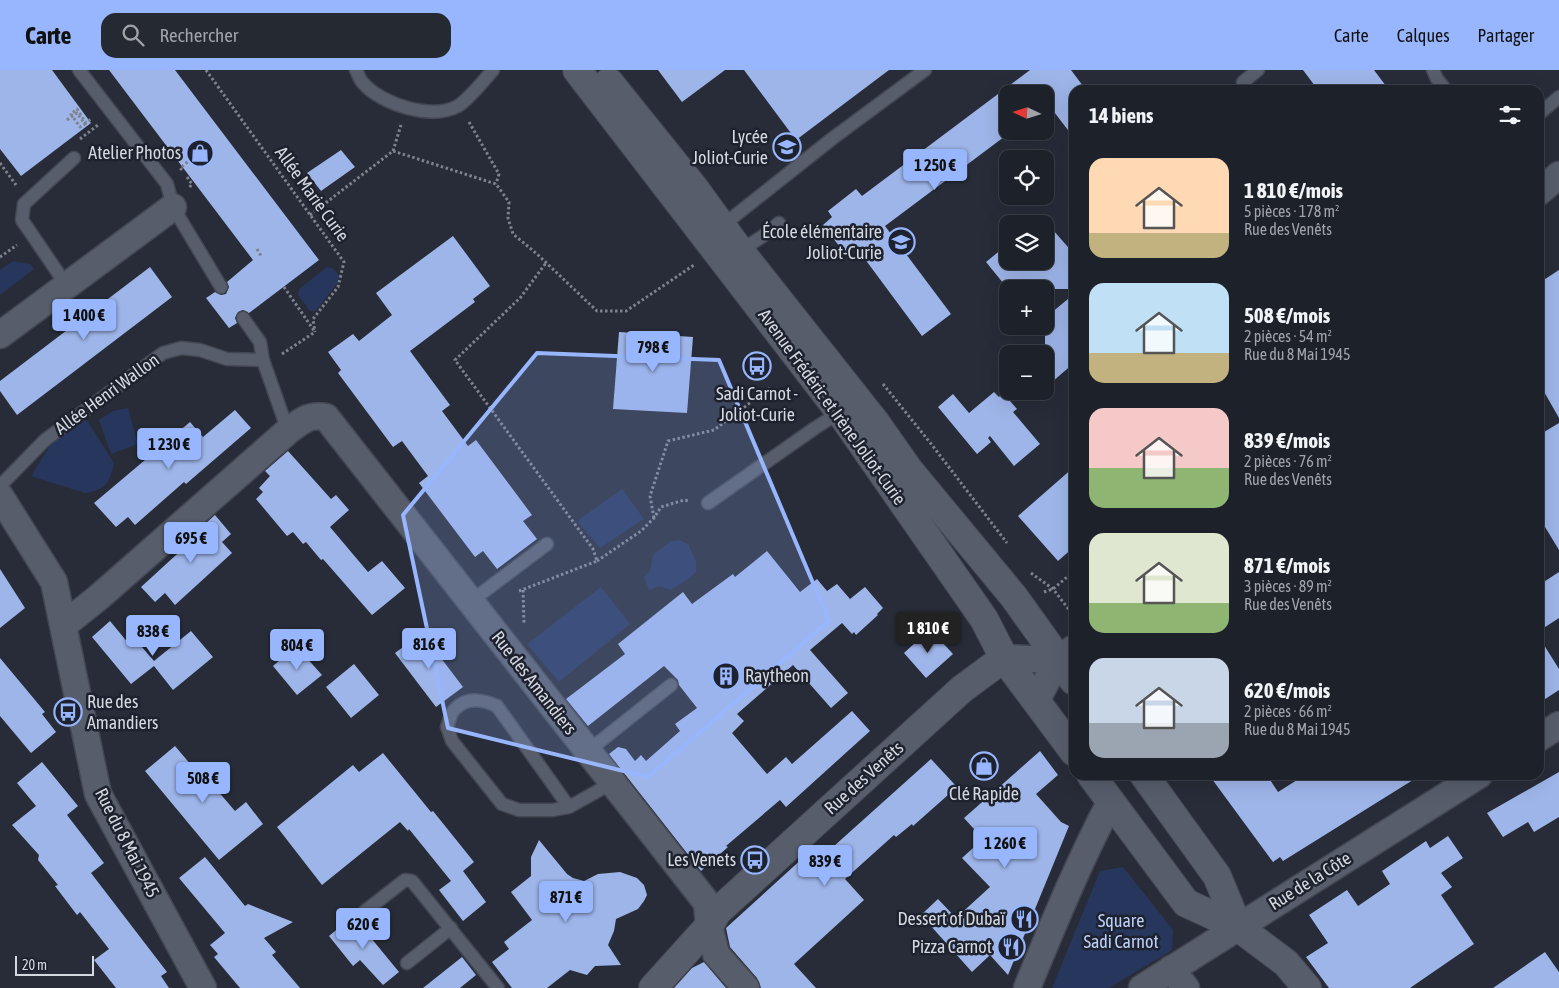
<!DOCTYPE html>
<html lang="fr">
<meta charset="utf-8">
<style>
body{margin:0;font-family:"Asap Condensed",sans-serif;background:#252932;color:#f1f3f6;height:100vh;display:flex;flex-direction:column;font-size:19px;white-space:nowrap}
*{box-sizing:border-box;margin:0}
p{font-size:16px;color:#a0a3a8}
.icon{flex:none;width:28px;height:28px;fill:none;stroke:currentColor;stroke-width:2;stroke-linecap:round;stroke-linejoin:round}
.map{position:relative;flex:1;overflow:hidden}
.details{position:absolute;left:1069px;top:15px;width:475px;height:695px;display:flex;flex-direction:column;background:#1d212a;border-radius:15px;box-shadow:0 5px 20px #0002,0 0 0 1px #3b3e47}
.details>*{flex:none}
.needle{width:32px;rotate:274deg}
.buttons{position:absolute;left:999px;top:15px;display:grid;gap:10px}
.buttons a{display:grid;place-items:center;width:55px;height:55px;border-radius:10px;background:#1d212a;box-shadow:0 5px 20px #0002,0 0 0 1px #3b3e47;font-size:25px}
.scale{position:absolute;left:15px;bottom:12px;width:79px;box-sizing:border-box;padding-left:5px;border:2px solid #d4d8e0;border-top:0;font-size:14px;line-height:18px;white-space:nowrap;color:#d4d8e0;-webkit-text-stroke:4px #1d222e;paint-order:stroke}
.price{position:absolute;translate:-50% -42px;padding:0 11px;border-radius:5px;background:#97b6fd;color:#111;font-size:16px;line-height:32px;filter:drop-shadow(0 1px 2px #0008)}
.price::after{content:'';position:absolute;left:50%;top:30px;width:15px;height:11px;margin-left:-8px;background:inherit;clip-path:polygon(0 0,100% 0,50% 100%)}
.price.current{background:#222;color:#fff}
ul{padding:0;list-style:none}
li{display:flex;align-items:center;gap:15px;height:125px;padding:0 20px}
li span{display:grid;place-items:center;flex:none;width:140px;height:100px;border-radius:15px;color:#555}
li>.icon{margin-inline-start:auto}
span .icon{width:60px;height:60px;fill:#fffc;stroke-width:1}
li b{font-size:21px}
h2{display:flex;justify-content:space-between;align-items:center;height:60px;padding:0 20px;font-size:21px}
header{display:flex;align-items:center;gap:30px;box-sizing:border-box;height:70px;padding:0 25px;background:#97b6fd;color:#111}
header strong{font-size:24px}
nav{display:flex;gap:28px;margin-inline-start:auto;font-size:18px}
.search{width:350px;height:45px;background:#252932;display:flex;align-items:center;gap:12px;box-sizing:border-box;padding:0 18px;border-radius:15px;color:#a0a3a8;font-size:19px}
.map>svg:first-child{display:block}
.green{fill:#27365d}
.building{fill:#9eb5e9}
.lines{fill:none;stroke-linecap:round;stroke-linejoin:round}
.lane-casing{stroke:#434751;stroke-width:15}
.street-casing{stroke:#434751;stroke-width:29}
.secondary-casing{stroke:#434751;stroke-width:30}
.path{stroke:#7e828c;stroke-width:3;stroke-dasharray:2.5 2.5;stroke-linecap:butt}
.lane{stroke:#575d6b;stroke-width:12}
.street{stroke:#575d6b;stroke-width:26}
.secondary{stroke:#575d6b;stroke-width:28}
.marked{fill:#97b6fd;fill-opacity:0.2;stroke:#97b6fd;stroke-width:4;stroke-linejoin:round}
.labels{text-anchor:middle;stroke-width:5;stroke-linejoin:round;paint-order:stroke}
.poi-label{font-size:18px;fill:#d4d8e0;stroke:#1d222e;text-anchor:end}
.street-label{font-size:18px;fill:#d4d8e0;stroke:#1d222e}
.park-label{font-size:18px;fill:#bcd0fc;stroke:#1d222e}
</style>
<header>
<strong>Carte</strong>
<div class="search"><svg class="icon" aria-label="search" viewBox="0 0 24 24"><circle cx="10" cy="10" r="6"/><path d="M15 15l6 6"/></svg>Rechercher</div>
<nav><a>Carte</a><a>Calques</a><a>Partager</a></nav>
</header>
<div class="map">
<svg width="1559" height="918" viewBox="0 0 1559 918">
<rect width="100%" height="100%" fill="#272c38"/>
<!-- green -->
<g class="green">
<polygon points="13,191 30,194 34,199 0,225 0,200"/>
<polygon points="327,197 332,198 339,205 338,212 316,241 310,241 298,225 299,219"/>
<polygon points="128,338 138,374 111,384 99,350 113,341"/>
<path d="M86,349L114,393C110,412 106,420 85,423L31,406L54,369Z"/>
<polygon points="622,419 644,449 600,478 577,451"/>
<polygon points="679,470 688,474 696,491 696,502 688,509 671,520 659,516 649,520 644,507 650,501 653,485 671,471"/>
<polygon points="601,517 630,554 559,612 527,574"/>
<polygon points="1123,797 1173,860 1172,880 1109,918 1052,918 1100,801"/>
</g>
<!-- building -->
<g class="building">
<polygon points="0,0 52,0 91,53 21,106 0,79"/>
<polygon points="109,0 175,0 319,190 249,243 243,240 238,242 235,248 237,253 229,258 206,228 215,222 221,225 226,224 229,217 227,212 253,190"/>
<polygon points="658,0 725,0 682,32"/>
<polygon points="744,0 889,0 796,70"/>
<polygon points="1030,0 1071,0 1086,20 1074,20 1074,68 1048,34 1045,37 1045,24 1008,24 1008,61 1012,61 885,156 951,244 922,266 856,177 846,185 823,155 832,147 828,141 856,119 862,126"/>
<polygon points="1303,0 1374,0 1389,20 1318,20"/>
<polygon points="341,80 355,97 321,121 307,103"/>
<polygon points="1040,145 1074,184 1074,219 1008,219 986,192 1008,174 1008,191 1045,191 1045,154 1031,154"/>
<polygon points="453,166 490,216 473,229 475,232 410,281 450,335 442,341 468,376 476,370 532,445 523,451 537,469 497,499 483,481 475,487 419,413 428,406 402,371 393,377 338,303 341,300 328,282 353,264 359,271 392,245 376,223"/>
<polygon points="150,197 172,227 17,345 0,321 0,311"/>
<polygon points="1559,200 1559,348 1539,313 1539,213"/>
<polygon points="1074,224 1074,293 1045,318 1045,248"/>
<polygon points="619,262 693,267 687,343 613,339"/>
<polygon points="994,322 999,327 1003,323 1017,339 1013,342 1040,374 1014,396 990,366 988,368 991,372 977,384 938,337 953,324 969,343"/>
<polygon points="235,340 251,358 186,414 184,412 135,455 128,447 116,457 94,433 190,352 203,367"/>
<polygon points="1559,353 1559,480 1539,447 1539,365"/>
<polygon points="288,381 331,429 336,425 349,440 330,457 368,502 382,491 405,518 372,545 323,489 321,490 306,472 303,474 293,462 287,466 256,429 263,422 259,418 270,406 265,401"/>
<polygon points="1074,397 1074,477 1058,491 1018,446"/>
<polygon points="215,445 231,464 222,472 232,483 175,535 165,523 155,532 141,517 199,464 197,461"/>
<polygon points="767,481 800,522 817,509 827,521 837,514 850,529 865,517 883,538 877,544 878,545 856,565 854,562 852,564 842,553 810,580 848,623 831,638 793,595 737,644 744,651 732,663 767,704 786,687 792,694 852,641 870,661 786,737 780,730 726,776 728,777 701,801 609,684 618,677 626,679 635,691 641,685 646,691 680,661 675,654 697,638 679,615 678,610 664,596 588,656 566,629 625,584 618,574 683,522 692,534 733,504 735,507"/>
<polygon points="0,499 25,538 0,558"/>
<polygon points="1559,502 1559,548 1539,561 1539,515"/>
<polygon points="110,551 129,574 135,569 154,591 191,561 213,587 173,620 154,596 131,614 92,567"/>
<polygon points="930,559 953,584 926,608 904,583"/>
<polygon points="422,563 463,617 436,637 395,583"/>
<polygon points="1539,567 1559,599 1559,620 1539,633"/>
<polygon points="296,576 322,605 297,625 273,596"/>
<polygon points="0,588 45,642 42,644 56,662 31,683 0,646"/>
<polygon points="354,594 379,625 351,648 326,617"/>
<polygon points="175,676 214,722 217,720 235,741 246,732 263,754 219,790 145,701"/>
<polygon points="1040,681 1058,705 1036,724 1061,752 1069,756 1008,905 990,885 972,902 921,845 938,829 956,848 990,817 962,788 983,769 964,748"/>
<polygon points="383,683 431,742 433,741 474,792 463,801 486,832 463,851 439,820 451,811 409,759 408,761 400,752 322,815 277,757 353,695 359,702"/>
<polygon points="931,689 957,717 913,756 912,754 896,767 894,765 845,809 864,830 794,894 816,918 761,918 757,908 730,877 726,858 816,776 824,785"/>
<polygon points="42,692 78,736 67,745 104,793 91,803 167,902 161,906 169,918 116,918 94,890 109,879 80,842 77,845 55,816 58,815 38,790 39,785 12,755 36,736 17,713"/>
<polygon points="1559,702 1559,747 1534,762 1528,752 1503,767 1487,743"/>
<polygon points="1209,705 1267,705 1278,722 1305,705 1421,705 1283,791 1280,787 1273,792"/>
<polygon points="1448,766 1463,788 1441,803 1452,817 1441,825 1474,874 1410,918 1329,918 1306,887 1328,873 1309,845 1347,820 1358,836 1390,814 1382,801 1426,771 1430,778"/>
<polygon points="539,770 567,804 573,808 584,811 598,804 620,802 637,808 644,815 647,825 644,831 638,839 616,849 614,861 608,875 621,895 595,896 587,905 570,900 547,918 512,918 492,892 509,879 504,872 532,850 511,822 531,806 531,787"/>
<polygon points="205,787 245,836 248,834 293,852 264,868 276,882 272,885 300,918 240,918 214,887 218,884 210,875 225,863 179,808"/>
<polygon points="353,846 399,902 383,915 360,890 353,896 329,866"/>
<polygon points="1545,882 1559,902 1559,918 1493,918"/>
<polygon points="462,887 476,905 460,918 423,918"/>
<polygon points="704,892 726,918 674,918 692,898"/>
</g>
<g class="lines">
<!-- lane casing -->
<g class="lane-casing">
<g id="lane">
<polyline points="79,0 167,114 173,137 221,217"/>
<path d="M356,0C358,4 360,10 363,13C382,35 432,50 458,36C468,30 485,9 493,0"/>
<polyline points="1433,0 1437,9 1446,20"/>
<polyline points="1248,20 1243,12 1258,0"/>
<polyline points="1539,44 1559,27"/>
<polyline points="722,156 833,68 925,0"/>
<polyline points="740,181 763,166 779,153"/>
<polyline points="67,216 22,150 24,134 74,88"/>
<polyline points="243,248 260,272 263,290 288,361"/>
<polyline points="0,416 45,370 163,283 181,278 200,280 227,289 263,290"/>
<polyline points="708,433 815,358 840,342"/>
<polyline points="470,532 547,474"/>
<polyline points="588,681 671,615"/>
<path d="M569,737L497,636C483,630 468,626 455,639C451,642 449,652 447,657L452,671L502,734L519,740H553L569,737L612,713"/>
<polyline points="364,842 405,810 412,811 498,918"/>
<polyline points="407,893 451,858"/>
</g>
</g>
<!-- street casing -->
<g class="street-casing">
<g id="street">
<polyline points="1539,122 1559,105"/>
<polyline points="0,265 173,137"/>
<polyline points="0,426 54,512 98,724 203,918"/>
<path d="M64,555L99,527L288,361C302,351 308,344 326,347L707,833L709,856L716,884L746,918"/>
<polyline points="1004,588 1058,590"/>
<polyline points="1036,631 1058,590 1074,578"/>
<polyline points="1539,668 1559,655"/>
<polyline points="1171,899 1186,918"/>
<path d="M1027,918C1053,855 1079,791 1111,731"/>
<polyline points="1142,918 1479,705"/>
</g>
</g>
<!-- secondary casing -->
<g class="secondary-casing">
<g id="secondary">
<polyline points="577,0 840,342 984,549 1004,588 1074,682"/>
<polyline points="609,12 695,119 740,181 876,353 909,400 1014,527 1074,611"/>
<polyline points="1091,705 1186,833 1238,857 1286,893 1307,918"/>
<polyline points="1144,705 1217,806 1238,857"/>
<polyline points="653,918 709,856 717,842 962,619 1004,588"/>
</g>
</g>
<!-- path -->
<g class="path">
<polyline points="206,0 344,192 338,217 313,249 315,262"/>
<polyline points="67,50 77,43 85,54 80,57 71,44 77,39 86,53 92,48"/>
<polyline points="469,52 499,104 496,114"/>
<polyline points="80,69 98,55"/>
<polyline points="393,81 401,55"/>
<polyline points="0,93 16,115"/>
<polyline points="182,100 180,98 190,90"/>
<polyline points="187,107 192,114 189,118"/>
<polyline points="310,145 393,81 496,114 509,132 508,148 513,164 537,184 597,241 626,241 694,195"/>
<polyline points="257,179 261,186"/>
<polyline points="0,187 17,175"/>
<polyline points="284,217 315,262"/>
<polyline points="282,284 315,262"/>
<polyline points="883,314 932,375 1007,473"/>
<polyline points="654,448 650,426 668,371 714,360 771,317"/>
<polyline points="597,491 641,461 654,448 661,437 684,430 689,431"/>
<polyline points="1031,503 1053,519 1074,546"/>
<polyline points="523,520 524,553"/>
<polyline points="519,521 597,491 593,479 455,290 520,228 546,193"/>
<polyline points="1044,522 1053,519 1074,501"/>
</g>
<!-- lane -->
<use href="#lane" class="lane"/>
<!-- street -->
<use href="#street" class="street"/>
<!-- secondary -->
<use href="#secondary" class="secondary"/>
</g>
<!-- marked area -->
<path class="marked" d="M537,283L719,290L829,551L648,707L448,658L403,445Z"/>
<!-- icons -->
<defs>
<g id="school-ring" transform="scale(1.4375)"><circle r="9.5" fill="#1d222e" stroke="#97b6fd" stroke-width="1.5"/><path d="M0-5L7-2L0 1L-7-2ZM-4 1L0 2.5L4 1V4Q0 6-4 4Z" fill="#97b6fd"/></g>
<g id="shop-ring" transform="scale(1.4375)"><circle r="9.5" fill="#1d222e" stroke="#97b6fd" stroke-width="1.5"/><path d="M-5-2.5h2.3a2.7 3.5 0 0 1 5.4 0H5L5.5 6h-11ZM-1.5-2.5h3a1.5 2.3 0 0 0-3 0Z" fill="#97b6fd"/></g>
<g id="bus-ring" transform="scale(1.4375)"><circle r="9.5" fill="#1d222e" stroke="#97b6fd" stroke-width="1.5"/><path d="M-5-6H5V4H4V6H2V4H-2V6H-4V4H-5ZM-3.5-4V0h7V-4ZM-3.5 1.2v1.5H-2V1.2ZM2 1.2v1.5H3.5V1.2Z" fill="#97b6fd"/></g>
<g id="building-ring" transform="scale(1.4375)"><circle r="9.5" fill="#1d222e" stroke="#97b6fd" stroke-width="1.5"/><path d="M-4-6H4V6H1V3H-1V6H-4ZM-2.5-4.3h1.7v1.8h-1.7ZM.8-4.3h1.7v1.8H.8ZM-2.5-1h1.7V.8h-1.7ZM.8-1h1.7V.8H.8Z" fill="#97b6fd"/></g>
<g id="restaurant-ring" transform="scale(1.4375)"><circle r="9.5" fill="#1d222e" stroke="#97b6fd" stroke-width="1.5"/><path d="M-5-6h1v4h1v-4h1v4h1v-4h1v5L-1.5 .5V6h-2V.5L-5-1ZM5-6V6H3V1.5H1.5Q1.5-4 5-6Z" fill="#97b6fd"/></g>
</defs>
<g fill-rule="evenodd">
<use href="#school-ring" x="787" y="77"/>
<use href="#shop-ring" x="200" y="83"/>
<use href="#school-ring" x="901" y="172"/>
<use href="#bus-ring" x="757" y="296"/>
<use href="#building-ring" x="726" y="606"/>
<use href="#bus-ring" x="68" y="642"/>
<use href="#shop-ring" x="984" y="696"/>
<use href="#bus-ring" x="755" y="790"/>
<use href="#restaurant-ring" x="1024" y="849"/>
<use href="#restaurant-ring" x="1011" y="877"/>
</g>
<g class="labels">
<!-- poi labels -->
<g class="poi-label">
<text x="768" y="73">Lycée<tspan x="768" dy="21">Joliot-Curie</tspan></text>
<text x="181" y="89">Atelier Photos</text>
<text x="882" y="168">École élémentaire<tspan x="882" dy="21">Joliot-Curie</tspan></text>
<text x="757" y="330" text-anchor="middle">Sadi Carnot -<tspan x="757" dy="21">Joliot-Curie</tspan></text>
<text x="745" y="612" text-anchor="start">Raytheon</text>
<text x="87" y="638" text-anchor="start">Rue des<tspan x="87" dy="21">Amandiers</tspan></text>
<text x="984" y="730" text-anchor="middle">Clé Rapide</text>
<text x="736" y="796">Les Venets</text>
<text x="1005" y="855">Dessert of Dubaï</text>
<text x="992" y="883">Pizza Carnot</text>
</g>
<!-- street labels -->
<g class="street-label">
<text transform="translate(312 124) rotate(54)" y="6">Allée Marie Curie</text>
<text transform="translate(107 324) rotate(-36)" y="6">Allée Henri Wallon</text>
<text transform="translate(832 337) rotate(54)" y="6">Avenue Frédéric et Irène Joliot-Curie</text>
<text transform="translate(534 613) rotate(52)" y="6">Rue des Amandiers</text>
<text transform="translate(864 708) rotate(-42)" y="6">Rue des Venêts</text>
<text transform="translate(127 773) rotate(63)" y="6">Rue du 8 Mai 1945</text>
<text transform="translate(1310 811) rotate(-32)" y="6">Rue de la Côte</text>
</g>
<!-- park labels -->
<g class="park-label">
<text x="1121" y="857">Square<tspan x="1121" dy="21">Sadi Carnot</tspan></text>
</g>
</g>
</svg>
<div class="buttons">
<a><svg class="needle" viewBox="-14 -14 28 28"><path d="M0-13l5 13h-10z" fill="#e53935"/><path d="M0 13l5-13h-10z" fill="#a0a3a8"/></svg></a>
<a><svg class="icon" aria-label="locate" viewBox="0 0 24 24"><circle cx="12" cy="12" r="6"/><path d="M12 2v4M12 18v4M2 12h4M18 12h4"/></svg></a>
<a><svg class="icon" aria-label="layers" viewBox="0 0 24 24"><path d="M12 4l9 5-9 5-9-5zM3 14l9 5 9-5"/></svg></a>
<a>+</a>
<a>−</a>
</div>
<div class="scale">20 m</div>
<b class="price" style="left:935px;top:121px">1 250 €</b>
<b class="price" style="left:84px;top:271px">1 400 €</b>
<b class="price" style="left:653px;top:303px">798 €</b>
<b class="price" style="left:169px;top:400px">1 230 €</b>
<b class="price" style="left:191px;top:494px">695 €</b>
<b class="price current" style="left:928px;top:584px">1 810 €</b>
<b class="price" style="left:153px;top:587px">838 €</b>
<b class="price" style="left:429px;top:600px">816 €</b>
<b class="price" style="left:297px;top:601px">804 €</b>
<b class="price" style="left:203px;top:734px">508 €</b>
<b class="price" style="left:1005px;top:799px">1 260 €</b>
<b class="price" style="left:825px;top:817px">839 €</b>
<b class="price" style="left:566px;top:853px">871 €</b>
<b class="price" style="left:363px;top:880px">620 €</b>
<section class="details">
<h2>14 biens<svg class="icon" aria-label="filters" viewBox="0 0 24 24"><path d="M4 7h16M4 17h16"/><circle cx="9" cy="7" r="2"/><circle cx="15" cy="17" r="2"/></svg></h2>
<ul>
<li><span style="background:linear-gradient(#ffd9b3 75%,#c2b280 0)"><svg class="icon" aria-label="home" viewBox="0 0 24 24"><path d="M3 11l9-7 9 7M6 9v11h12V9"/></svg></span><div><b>1 810 €/mois</b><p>5 pièces · 178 m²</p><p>Rue des Venêts</p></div></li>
<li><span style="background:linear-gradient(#bfe0f5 70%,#c2b280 0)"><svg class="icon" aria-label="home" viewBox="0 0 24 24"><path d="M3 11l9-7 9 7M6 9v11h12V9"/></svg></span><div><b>508 €/mois</b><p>2 pièces · 54 m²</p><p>Rue du 8 Mai 1945</p></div></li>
<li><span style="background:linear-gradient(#f6c9c9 60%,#8fb573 0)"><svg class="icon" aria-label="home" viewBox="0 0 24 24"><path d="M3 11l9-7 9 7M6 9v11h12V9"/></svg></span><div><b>839 €/mois</b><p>2 pièces · 76 m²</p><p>Rue des Venêts</p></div></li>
<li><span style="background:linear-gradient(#dfe7d0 70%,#8fb573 0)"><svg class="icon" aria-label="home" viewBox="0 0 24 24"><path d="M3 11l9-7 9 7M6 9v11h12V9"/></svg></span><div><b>871 €/mois</b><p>3 pièces · 89 m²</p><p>Rue des Venêts</p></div></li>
<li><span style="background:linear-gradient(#c9d6e8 65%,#9aa5b1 0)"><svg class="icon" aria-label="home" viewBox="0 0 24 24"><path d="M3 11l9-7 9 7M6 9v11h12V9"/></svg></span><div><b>620 €/mois</b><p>2 pièces · 66 m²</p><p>Rue du 8 Mai 1945</p></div></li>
</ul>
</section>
</div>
